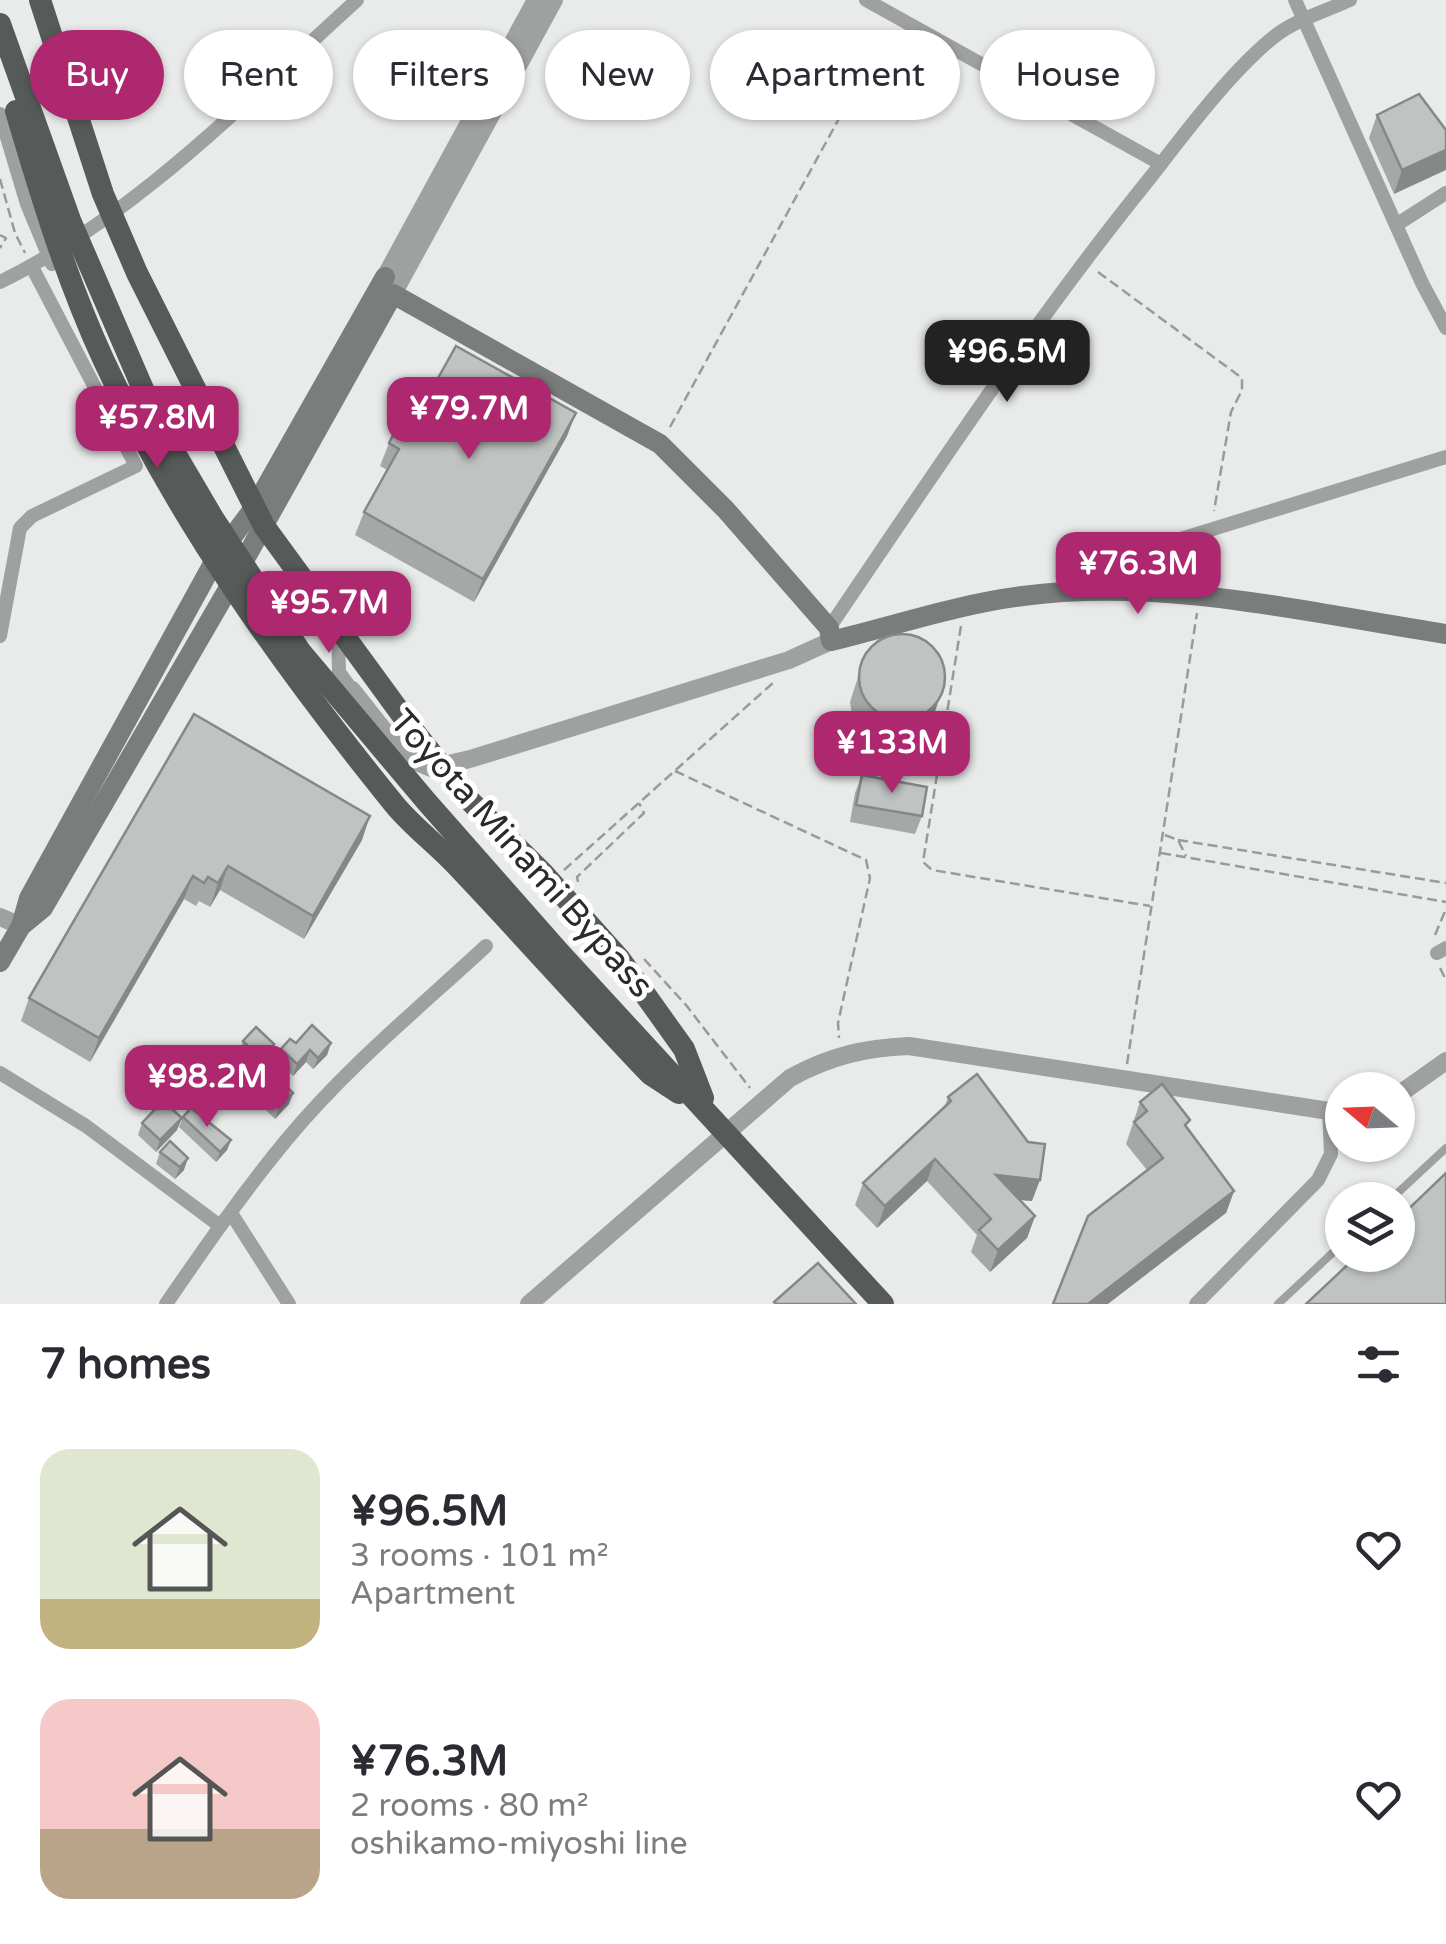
<!DOCTYPE html>
<meta charset="utf-8">
<style>
body{margin:0;font-family:"Varela Round",sans-serif;background:#f2f2f3;color:#2b2b33;height:100vh;display:flex;flex-direction:column;font-size:38px;white-space:nowrap}
*{box-sizing:border-box;margin:0}
p{font-size:32px;color:#7c7c81}
.icon{flex:none;width:55px;height:55px;fill:none;stroke:currentColor;stroke-width:2;stroke-linecap:round;stroke-linejoin:round}
.map{position:relative;height:1304px;overflow:hidden}
.details{display:flex;flex-direction:column;background:#fff;flex:1}
.details>*{flex:none}
.guide{position:absolute;left:30px;top:30px;width:1388px;height:90px;display:flex;gap:20px}
.needle{width:65px;rotate:289deg}
.fabs{position:absolute;left:1325px;top:1072px;display:grid;gap:20px}
.fabs a{display:grid;place-items:center;width:90px;height:90px;border-radius:50%;background:#fff;box-shadow:0 2px 8px #0004;font-size:50px}
.price{position:absolute;translate:-50% -85px;padding:0 22px;border-radius:20px;background:#ae2870;color:#fff;font-size:32px;line-height:65px;filter:drop-shadow(0 2px 5px #0008)}
.price::after{content:'';position:absolute;left:50%;top:60px;width:30px;height:22px;margin-left:-15px;background:inherit;clip-path:polygon(0 0,100% 0,50% 100%)}
.price.on{background:#222;color:#fff}
ul{padding:0;list-style:none}
li{display:flex;align-items:center;gap:30px;height:250px;padding:0 40px}
li span{display:grid;place-items:center;flex:none;width:280px;height:200px;border-radius:30px;color:#555}
li>.icon{margin-inline-start:auto}
span .icon{width:120px;height:120px;fill:#fffc;stroke-width:1}
li b{font-size:42px}
h2{display:flex;justify-content:space-between;align-items:center;height:120px;padding:0 40px;font-size:42px}
.tag{padding:0 35px;border-radius:45px;background:#fff;box-shadow:0 2px 8px #0004;font-size:35px;line-height:90px}
.tag.on{background:#ae2870;color:#fff}
.map>svg:first-child{display:block}
.lines{fill:none;stroke-linecap:round;stroke-linejoin:round}
.path{stroke:#999b9b;stroke-width:2.5;stroke-dasharray:10 5;stroke-linecap:butt}
.service{stroke:#9fa1a0;stroke-width:8}
.minor{stroke:#9fa1a0;stroke-width:14}
.tertiary{stroke:#9fa1a0;stroke-width:18}
.secondary{stroke:#7b7d7d;stroke-width:20}
.trunk{stroke:#565a58;stroke-width:22}
.wall{fill:#a4a8a7}
.shaded-wall{fill:#868888}
.building{fill:#bfc3c2;stroke:#868888;stroke-width:2.5}
.labels{text-anchor:middle;stroke-width:10;stroke-linejoin:round;paint-order:stroke}
.street-label{font-size:35px;fill:#292a2a;stroke:#fff}
</style>
<div class="map">
<svg width="1446" height="1304" viewBox="0 0 1446 1304">
<rect width="100%" height="100%" fill="#e8ebea"/>
<g class="lines">
<!-- path -->
<g class="path">
<polyline points="0,179 15,233 25,253"/>
<polyline points="0,235 6,238 0,248"/>
<polyline points="1098,272 1242,378 1242,390 1231,412 1214,511"/>
<polyline points="670,427 887,31"/>
<polyline points="1202,580 1207,549"/>
<polyline points="961,626 923,862 932,870 1150,906"/>
<polyline points="675,771 866,860 870,878 838,1023 839,1038"/>
<polyline points="1165,835 1178,840 1186,856"/>
<polyline points="1178,840 1446,883"/>
<polyline points="1161,853 1446,902"/>
<polyline points="564,870 774,682"/>
<polyline points="578,882 577,877 644,813 639,803"/>
<polyline points="1435,935 1446,909"/>
<polyline points="644,959 686,1005 750,1088"/>
<polyline points="1440,968 1446,980"/>
<polyline points="1127,1064 1197,613"/>
</g>
<!-- service -->
<g class="service">
<polyline points="1390,1200 1446,1148"/>
<polyline points="1278,1304 1342,1244"/>
</g>
<!-- minor -->
<g class="minor">
<polyline points="866,0 1161,164"/>
<polyline points="1295,0 1422,283 1446,328"/>
<polyline points="0,114 27,204 52,264"/>
<polyline points="1396,225 1446,193"/>
<path d="M0,282C137,215 245,101 357,0"/>
<polyline points="1057,592 1090,567 1446,457"/>
<path d="M829,628C933,475 1034,321 1150,178C1185,133 1231,71 1275,36C1295,20 1326,11 1350,0"/>
<polyline points="338,632 339,672 352,690"/>
<polyline points="0,636 20,528 32,516 136,466 32,267"/>
<polyline points="1437,953 1446,948"/>
<polyline points="0,1073 86,1126 220,1226"/>
<polyline points="231,1213 289,1304"/>
<path d="M166,1304C205,1247 244,1191 288,1138C347,1067 419,1008 486,946"/>
<polyline points="1196,1304 1318,1180 1331,1154 1329,1111"/>
</g>
<!-- tertiary -->
<g class="tertiary">
<polyline points="385,277 536,0"/>
<polyline points="393,294 554,0"/>
<polyline points="352,690 405,757 431,768 470,759 789,660 831,641"/>
<polyline points="0,917 21,926"/>
<polyline points="1398,1095 1446,1061"/>
<path d="M529,1304L790,1078C830,1056 864,1048 909,1046L1329,1111L1342,1109"/>
</g>
<!-- secondary -->
<g class="secondary">
<path d="M21,926L43,908L231,584L393,294L660,444L726,510L829,628L831,641C894,626 958,604 1023,596C1161,577 1310,613 1446,634"/>
<polyline points="0,962 21,926 29,898 215,560 254,508 385,277"/>
</g>
<!-- trunk -->
<g class="trunk">
<polyline points="40,0 103,194 137,273 264,526 413,730 467,798 543,873 619,958 684,1049 703,1098"/>
<polyline points="0,24 70,220 159,426 213,518 300,651 426,801 560,953 883,1304"/>
<path d="M16,111C41,196 67,281 104,361C178,521 284,668 394,804C412,826 435,843 454,863C520,932 583,1004 650,1074L679,1093"/>
</g>
</g>
<!-- wall -->
<g class="wall">
<polygon points="1377,115 1446,130 1394,194 1369,138"/>
<polygon points="409,430 567,436 474,602 355,535 364,512 387,470 380,466 389,443"/>
<polygon points="866,652 930,726 908,743 894,745 868,737 852,715 850,702"/>
<polygon points="194,714 362,840 304,939 220,890 210,907 199,901 196,906 184,899 90,1062 21,1021 29,998"/>
<polygon points="862,775 922,816 915,834 850,822 855,793"/>
<polygon points="243,1041 274,1044 270,1056 240,1088 227,1076 231,1064 240,1054 239,1053"/>
<polygon points="296,1043 331,1043 327,1055 313,1069 306,1062 293,1076 277,1060 281,1049"/>
<polygon points="268,1097 289,1104 275,1119 264,1108"/>
<polygon points="948,1097 1032,1201 1020,1200 1035,1216 1027,1238 990,1272 971,1252 977,1235 927,1181 877,1228 855,1205 863,1183 944,1108"/>
<polygon points="1140,1102 1187,1128 1234,1191 1226,1213 1147,1170 1126,1144"/>
<polygon points="183,1117 231,1140 227,1150 216,1162 179,1127"/>
<polygon points="142,1123 177,1130 156,1152 138,1135"/>
<polygon points="160,1152 184,1170 175,1179 156,1164"/>
</g>
<!-- shaded-wall -->
<g class="shaded-wall">
<polygon points="1446,150 1446,170 1394,194 1402,170"/>
<polygon points="576,413 567,436 474,602 483,579"/>
<polygon points="938,703 930,726 908,743 894,745 903,721"/>
<polygon points="370,816 362,840 304,939 313,916"/>
<polygon points="228,866 220,890 210,907 218,883"/>
<polygon points="193,876 184,899 90,1062 99,1038"/>
<polygon points="331,1043 327,1055 313,1069 318,1058"/>
<polygon points="274,1044 270,1056 240,1088 245,1076"/>
<polygon points="310,1050 306,1062 293,1076 297,1064"/>
<polygon points="293,1093 289,1104 275,1119 279,1107"/>
<polygon points="182,1118 177,1130 156,1152 160,1140"/>
<polygon points="231,1140 227,1150 216,1162 220,1152"/>
<polygon points="188,1158 184,1170 175,1179 180,1167"/>
<polygon points="935,1159 927,1181 877,1228 885,1206"/>
<polygon points="996,1175 1040,1180 1032,1201 988,1197"/>
<polygon points="1234,1191 1226,1213 1108,1304 1088,1304"/>
<polygon points="1035,1216 1027,1238 990,1272 998,1250"/>
</g>
<!-- building -->
<g class="building">
<polygon points="1419,94 1446,130 1446,150 1402,170 1377,115"/>
<polygon points="456,346 576,413 483,579 364,512 399,449 389,443 399,424 409,430"/>
<circle cx="902" cy="677" r="43"/>
<polygon points="194,714 370,816 313,916 228,866 218,883 208,877 204,883 193,876 99,1038 29,998"/>
<polygon points="862,775 927,787 922,816 856,805"/>
<polygon points="312,1025 331,1043 318,1058 310,1050 297,1064 281,1049 290,1039 296,1043"/>
<polygon points="256,1027 274,1044 245,1076 231,1064 248,1046 243,1041"/>
<polygon points="977,1074 1028,1142 1045,1144 1040,1180 996,1175 1035,1216 998,1250 979,1230 991,1219 935,1159 885,1206 863,1183 951,1101 948,1097"/>
<polygon points="282,1082 293,1093 279,1107 268,1097"/>
<polygon points="1162,1084 1190,1120 1185,1125 1234,1191 1088,1304 1053,1304 1088,1216 1163,1158 1134,1122 1147,1111 1140,1102"/>
<polygon points="163,1101 182,1118 160,1140 142,1123"/>
<polygon points="191,1108 231,1140 220,1152 183,1117"/>
<polygon points="170,1141 188,1158 180,1167 160,1152"/>
<polygon points="1446,1173 1446,1304 1306,1304 1358,1255 1398,1255 1398,1219"/>
<polygon points="818,1263 856,1304 776,1304 774,1302"/>
</g>
<g class="labels">
<!-- street labels -->
<g class="street-label">
<text transform="translate(522 853) rotate(48)" y="12">Toyota Minami Bypass</text>
</g>
</g>
</svg>
<div class="fabs">
<a><svg class="needle" viewBox="-14 -14 28 28"><path d="M0-13l5 13h-10z" fill="#e53935"/><path d="M0 13l5-13h-10z" fill="#7c7c81"/></svg></a>
<a><svg class="icon" aria-label="layers" viewBox="0 0 24 24"><path d="M12 4l9 5-9 5-9-5zM3 14l9 5 9-5"/></svg></a>
</div>
<b class="price on" style="left:1007px;top:405px">¥96.5M</b>
<b class="price" style="left:469px;top:462px">¥79.7M</b>
<b class="price" style="left:157px;top:471px">¥57.8M</b>
<b class="price" style="left:1138px;top:617px">¥76.3M</b>
<b class="price" style="left:329px;top:656px">¥95.7M</b>
<b class="price" style="left:892px;top:796px">¥133M</b>
<b class="price" style="left:207px;top:1130px">¥98.2M</b>
<div class="guide">
<a class="tag on">Buy</a>
<a class="tag">Rent</a>
<a class="tag">Filters</a>
<a class="tag">New</a>
<a class="tag">Apartment</a>
<a class="tag">House</a>
</div>
</div>
<section class="details">
<h2>7 homes<svg class="icon" aria-label="filters" viewBox="0 0 24 24"><path d="M4 7h16M4 17h16"/><circle cx="9" cy="7" r="2"/><circle cx="15" cy="17" r="2"/></svg></h2>
<ul>
<li><span style="background:linear-gradient(#dfe7d0 75%,#c2b280 0)"><svg class="icon" aria-label="home" viewBox="0 0 24 24"><path d="M3 11l9-7 9 7M6 9v11h12V9"/></svg></span><div><b>¥96.5M</b><p>3 rooms · 101 m²</p><p>Apartment</p></div><svg class="icon" aria-label="heart" viewBox="0 0 24 24"><path d="M12 20l-8-8c-3-5 5-10 8-4 3-6 11-1 8 4z"/></svg></li>
<li><span style="background:linear-gradient(#f6c9c9 65%,#b9a48a 0)"><svg class="icon" aria-label="home" viewBox="0 0 24 24"><path d="M3 11l9-7 9 7M6 9v11h12V9"/></svg></span><div><b>¥76.3M</b><p>2 rooms · 80 m²</p><p>oshikamo-miyoshi line</p></div><svg class="icon" aria-label="heart" viewBox="0 0 24 24"><path d="M12 20l-8-8c-3-5 5-10 8-4 3-6 11-1 8 4z"/></svg></li>
</ul>
</section>
